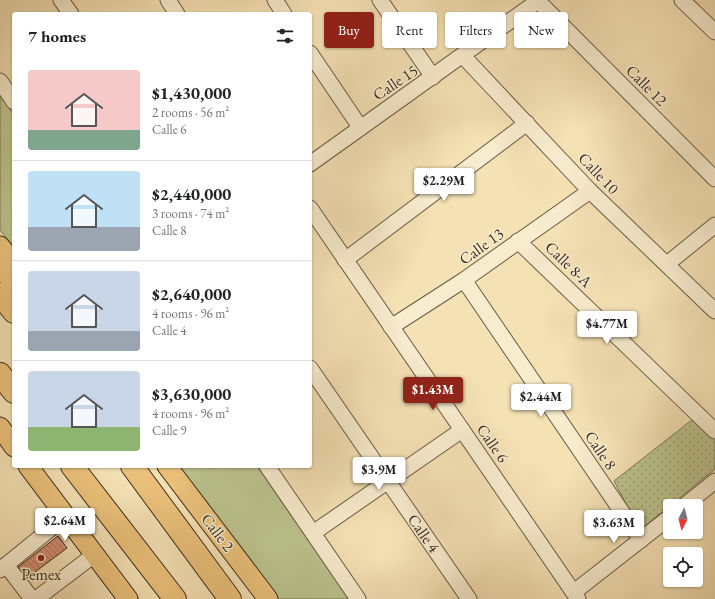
<!DOCTYPE html>
<meta charset="utf-8">
<style>
body{margin:0;font-family:"EB Garamond",serif;background:#f6f6f6;color:#202124;height:100vh;display:flex;flex-direction:column;font-size:15px;white-space:nowrap}
*{box-sizing:border-box;margin:0}
p{font-size:13px;color:#757577}
.icon{flex:none;width:22px;height:22px;fill:none;stroke:currentColor;stroke-width:2;stroke-linecap:round;stroke-linejoin:round}
.map{position:relative;flex:1;overflow:hidden}
.drawer{position:absolute;left:12px;top:12px;width:300px;height:456px;display:flex;flex-direction:column;background:#fff;border-radius:4px;box-shadow:0 1px 3px #0004}
.drawer>*{flex:none}
.top-card{position:absolute;left:324px;top:12px;width:331px;height:36px;display:flex;gap:8px}
.needle{width:26px;rotate:187deg}
.controls{position:absolute;left:663px;top:499px;display:grid;gap:8px}
.controls a{display:grid;place-items:center;width:40px;height:40px;border-radius:4px;background:#fff;box-shadow:0 1px 3px #0004;font-size:20px}
.price{position:absolute;translate:-50% -34px;padding:0 9px;border-radius:4px;background:#fff;color:#222;font-size:13px;line-height:26px;filter:drop-shadow(0 1px 2px #0008)}
.price::after{content:'';position:absolute;left:50%;top:24px;width:12px;height:9px;margin-left:-6px;background:inherit;clip-path:polygon(0 0,100% 0,50% 100%)}
.price.current{background:#8f2418;color:#fff}
ul{padding:0;list-style:none}
li{display:flex;align-items:center;gap:12px;height:100px;padding:0 16px}
li+li{border-top:1px solid #e0e0e0}
li span{display:grid;place-items:center;flex:none;width:112px;height:80px;border-radius:4px;color:#555}
li>.icon{margin-inline-start:auto}
span .icon{width:48px;height:48px;fill:#fffc;stroke-width:1}
li b{font-size:17px}
h2{display:flex;justify-content:space-between;align-items:center;height:48px;padding:0 16px;font-size:17px}
.pill{padding:0 14px;border-radius:4px;background:#fff;box-shadow:0 1px 3px #0004;font-size:14px;line-height:36px}
.pill.current{background:#8f2418;color:#fff}
.map>svg:first-child{display:block}
.grass{fill:#bbc38d;stroke:#7b7856}
.park{fill:url(#park-dots);stroke:#7b7856}
.building{fill:url(#building-back-hatch);stroke:#3b2d1e}
.lines{fill:none;stroke-linecap:round;stroke-linejoin:round}
.minor-casing{stroke:#695a44;stroke-width:17}
.major-casing{stroke:#3b2d1e;stroke-width:21}
.highway-casing{stroke:#3b2d1e;stroke-width:24}
.minor{stroke:#f8ecce;stroke-width:15}
.major{stroke:#eac07a;stroke-width:19}
.highway{stroke:#eac07a;stroke-width:22}
.poi-dot{fill:#8f2418;stroke:#f8ecce;stroke-width:1.5}
.labels{text-anchor:middle;stroke-width:3;stroke-linejoin:round;paint-order:stroke}
.street-label{font-size:16px;fill:#3b2d1e;stroke:#f8ecce}
.poi-label{font-size:16px;fill:#3b2d1e;stroke:#f8ecce}
</style>
<div class="map">
<svg width="715" height="599" viewBox="0 0 715 599">
<defs>
<pattern id="park-dots" width="8" height="8" patternUnits="userSpaceOnUse"><rect width="8" height="8" fill="#bbc38d"/><path d="M2 2h.1M6 6h.1" fill="none" stroke="#999f73" stroke-width="1.8" stroke-linecap="round"/></pattern>
<pattern id="building-back-hatch" width="6" height="6" patternUnits="userSpaceOnUse"><rect width="6" height="6" fill="#d18e73"/><path d="M-1 5l2 2M0 0l6 6M5-1l2 2" fill="none" stroke="#ab745e"/></pattern>
</defs>
<rect width="100%" height="100%" fill="#f4e1b4"/>
<filter id="stains"><feTurbulence type="fractalNoise" baseFrequency=".005" numOctaves="4"/><feColorMatrix values="0 0 0 0 .2 0 0 0 0 .09 0 0 0 0 .02 0 0 0 .5 -.17"/></filter>
<radialGradient id="worn" r=".72"><stop offset=".6" stop-color="#630" stop-opacity="0"/><stop offset="1" stop-color="#630" stop-opacity=".3"/></radialGradient>
<!-- grass -->
<g class="grass">
<polygon points="0,95 14,115 14,248 0,230"/>
<polygon points="177,466 257,466 349,599 276,599"/>
</g>
<!-- park -->
<polygon class="park" points="697,416 715,434 715,469 640,530 614,481"/>
<!-- building -->
<polygon class="building" points="58,536 67,548 27,578 18,567"/>
<g class="lines">
<!-- minor casing -->
<g class="minor-casing">
<g id="minor">
<polyline points="61,0 71,14"/>
<polyline points="168,0 177,14"/>
<polyline points="275,0 284,14"/>
<polyline points="380,0 433,77"/>
<polyline points="537,0 715,179"/>
<polyline points="682,0 715,32"/>
<polyline points="310,53 360,127"/>
<polyline points="463,56 590,191 715,311"/>
<polyline points="0,81 14,102"/>
<polyline points="310,164 538,1"/>
<polyline points="310,208 578,599"/>
<polyline points="518,241 715,431"/>
<polyline points="345,260 527,123"/>
<polyline points="667,264 715,225"/>
<polyline points="464,280 641,540"/>
<polyline points="391,327 464,280 590,191"/>
<polyline points="310,368 469,599"/>
<polyline points="267,466 358,599"/>
<polyline points="684,506 715,481"/>
<polyline points="313,533 462,430"/>
<polyline points="6,565 32,599"/>
<polyline points="0,570 65,517"/>
<polyline points="574,592 670,517"/>
<polyline points="36,599 94,555"/>
</g>
</g>
<!-- major casing -->
<g class="major-casing">
<g id="major">
<polyline points="0,246 14,264"/>
<polyline points="0,427 14,447"/>
<polyline points="28,466 128,599"/>
<polyline points="167,466 268,599"/>
</g>
</g>
<!-- highway casing -->
<g class="highway-casing">
<g id="highway">
<polyline points="0,262 14,283"/>
<polyline points="0,294 14,312"/>
<polyline points="0,374 14,392"/>
<polyline points="72,466 175,599"/>
<polyline points="132,466 230,599"/>
</g>
</g>
<!-- minor -->
<use href="#minor" class="minor"/>
<!-- major -->
<use href="#major" class="major"/>
<!-- highway -->
<use href="#highway" class="highway"/>
</g>
<!-- markers -->
<circle class="poi-dot" cx="41" cy="558" r="4"/>
<g class="labels">
<!-- street labels -->
<g class="street-label">
<text transform="translate(395 82) rotate(-34)" y="6">Calle 15</text>
<text transform="translate(647 85) rotate(45)" y="6">Calle 12</text>
<text transform="translate(599 173) rotate(46)" y="6">Calle 10</text>
<text transform="translate(481 246) rotate(-36)" y="6">Calle 13</text>
<text transform="translate(569 264) rotate(44)" y="6">Calle 8-A</text>
<text transform="translate(493 443) rotate(55)" y="6">Calle 6</text>
<text transform="translate(601 450) rotate(56)" y="6">Calle 8</text>
<text transform="translate(218 532) rotate(53)" y="6">Calle 2</text>
<text transform="translate(424 533) rotate(55)" y="6">Calle 4</text>
</g>
<!-- poi labels -->
<g class="poi-label">
<text x="41" y="580">Pemex</text>
</g>
</g>
<rect width="100%" height="100%" filter="url(#stains)"/>
<rect width="100%" height="100%" fill="url(#worn)"/>
</svg>
<div class="controls">
<a><svg class="needle" viewBox="-14 -14 28 28"><path d="M0-13l5 13h-10z" fill="#e53935"/><path d="M0 13l5-13h-10z" fill="#757577"/></svg></a>
<a><svg class="icon" aria-label="locate" viewBox="0 0 24 24"><circle cx="12" cy="12" r="6"/><path d="M12 2v4M12 18v4M2 12h4M18 12h4"/></svg></a>
</div>
<b class="price" style="left:444px;top:202px">$2.29M</b>
<b class="price" style="left:607px;top:345px">$4.77M</b>
<b class="price current" style="left:433px;top:411px">$1.43M</b>
<b class="price" style="left:541px;top:418px">$2.44M</b>
<b class="price" style="left:379px;top:491px">$3.9M</b>
<b class="price" style="left:65px;top:542px">$2.64M</b>
<b class="price" style="left:614px;top:544px">$3.63M</b>
<div class="top-card">
<a class="pill current">Buy</a>
<a class="pill">Rent</a>
<a class="pill">Filters</a>
<a class="pill">New</a>
</div>
<section class="drawer">
<h2>7 homes<svg class="icon" aria-label="filters" viewBox="0 0 24 24"><path d="M4 7h16M4 17h16"/><circle cx="9" cy="7" r="2"/><circle cx="15" cy="17" r="2"/></svg></h2>
<ul>
<li><span style="background:linear-gradient(#f6c9c9 75%,#7fa58c 0)"><svg class="icon" aria-label="home" viewBox="0 0 24 24"><path d="M3 11l9-7 9 7M6 9v11h12V9"/></svg></span><div><b>$1,430,000</b><p>2 rooms · 56 m²</p><p>Calle 6</p></div></li>
<li><span style="background:linear-gradient(#bfe0f5 70%,#9aa5b1 0)"><svg class="icon" aria-label="home" viewBox="0 0 24 24"><path d="M3 11l9-7 9 7M6 9v11h12V9"/></svg></span><div><b>$2,440,000</b><p>3 rooms · 74 m²</p><p>Calle 8</p></div></li>
<li><span style="background:linear-gradient(#c9d6e8 75%,#9aa5b1 0)"><svg class="icon" aria-label="home" viewBox="0 0 24 24"><path d="M3 11l9-7 9 7M6 9v11h12V9"/></svg></span><div><b>$2,640,000</b><p>4 rooms · 96 m²</p><p>Calle 4</p></div></li>
<li><span style="background:linear-gradient(#c9d6e8 70%,#8fb573 0)"><svg class="icon" aria-label="home" viewBox="0 0 24 24"><path d="M3 11l9-7 9 7M6 9v11h12V9"/></svg></span><div><b>$3,630,000</b><p>4 rooms · 96 m²</p><p>Calle 9</p></div></li>
</ul>
</section>
</div>
